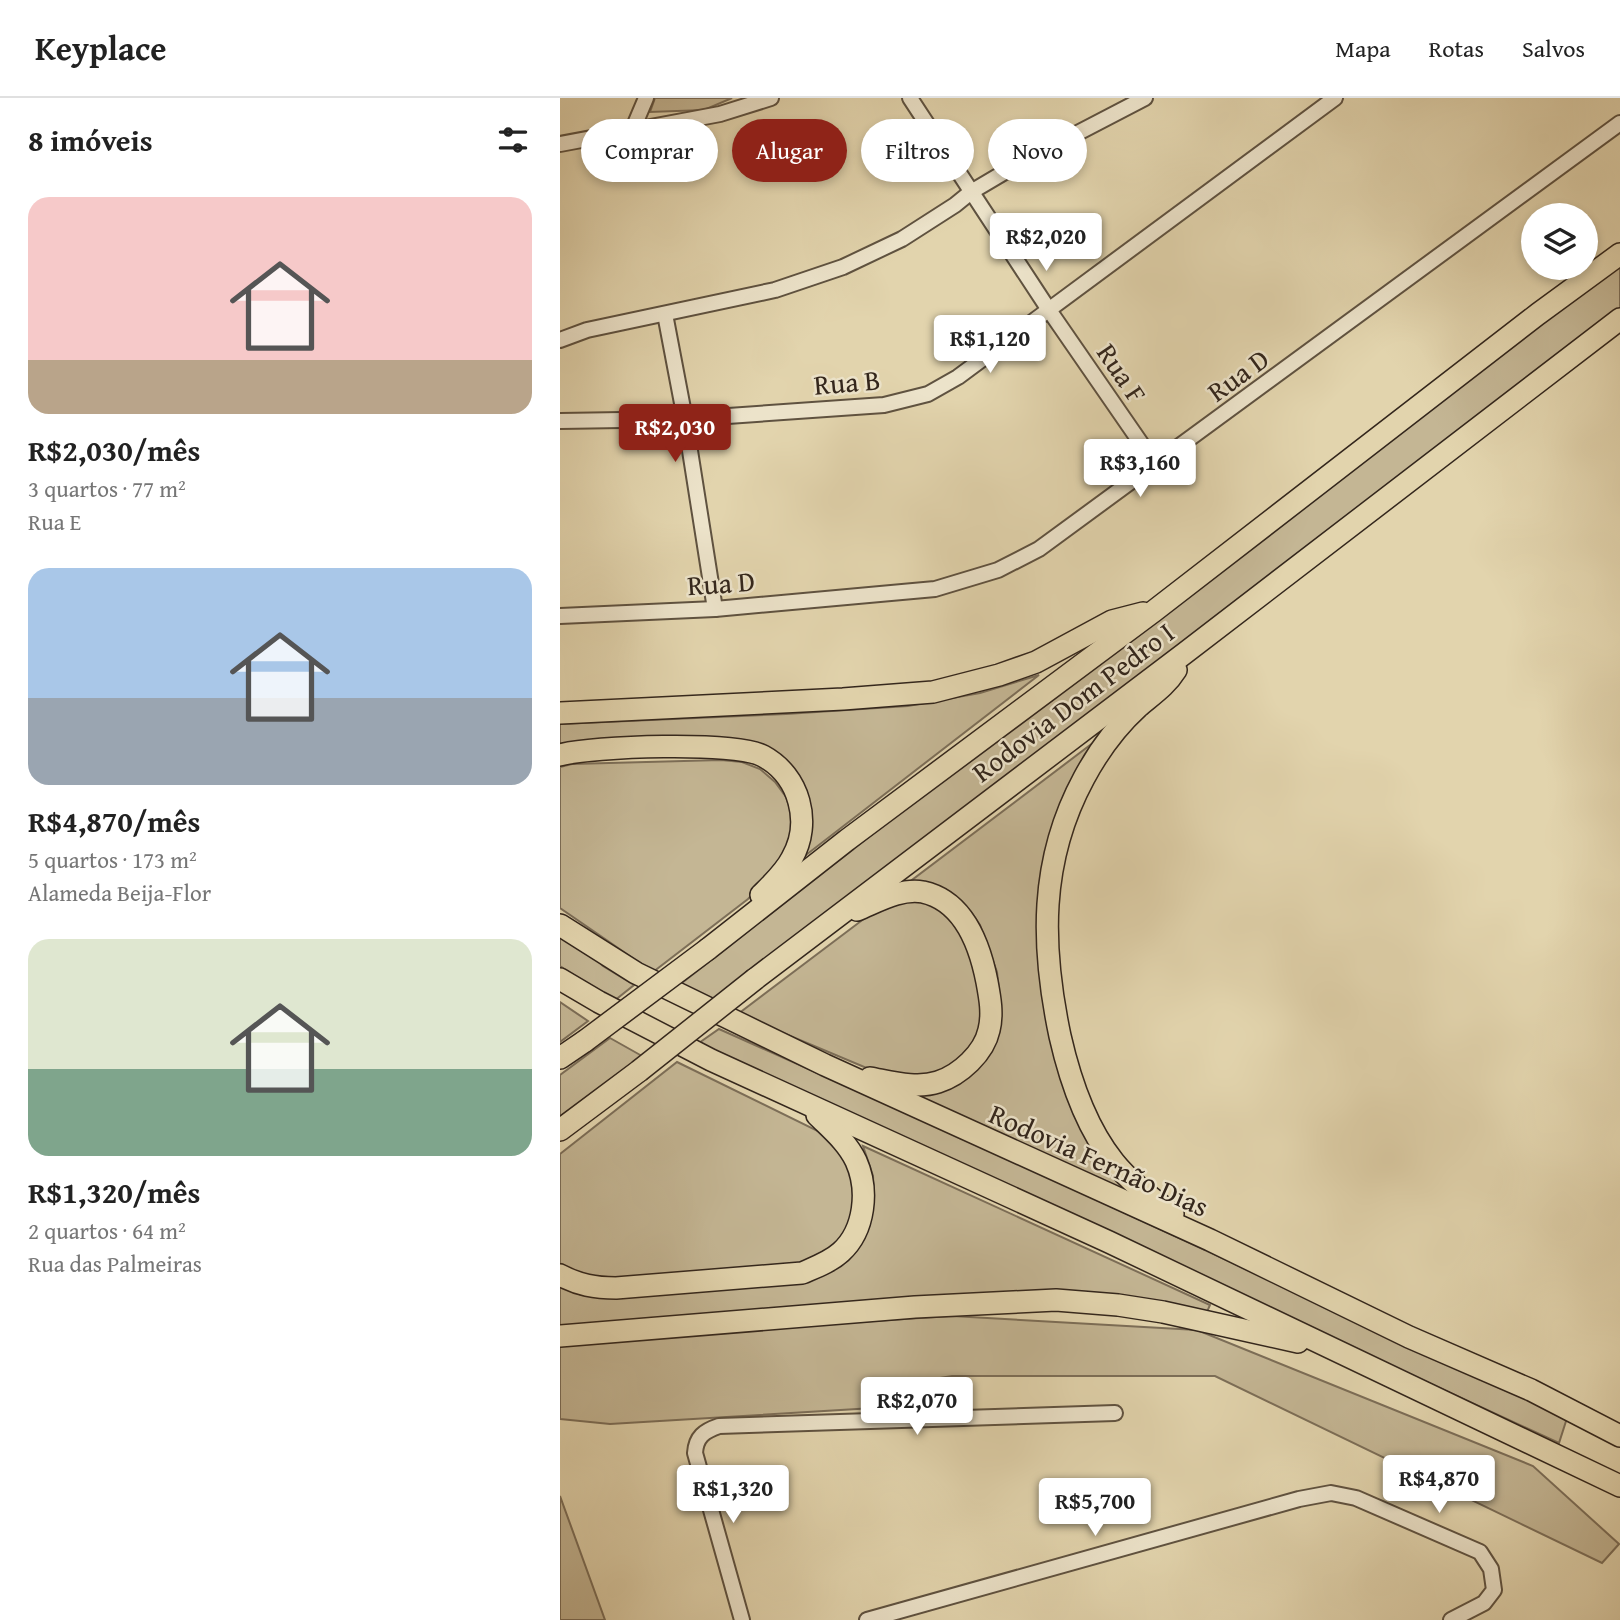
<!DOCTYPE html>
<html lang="pt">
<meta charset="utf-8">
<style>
body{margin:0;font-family:"Gentium Book Plus",serif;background:#f6f6f6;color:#222;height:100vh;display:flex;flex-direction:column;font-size:26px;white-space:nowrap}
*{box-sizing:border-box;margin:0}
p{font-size:23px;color:#767676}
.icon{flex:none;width:38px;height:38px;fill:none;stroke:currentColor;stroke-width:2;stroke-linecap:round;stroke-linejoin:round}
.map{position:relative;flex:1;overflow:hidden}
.details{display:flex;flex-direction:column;background:#fff;width:560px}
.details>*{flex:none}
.guide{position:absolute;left:21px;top:21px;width:665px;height:63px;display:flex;gap:14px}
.fabs{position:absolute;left:961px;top:105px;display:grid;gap:14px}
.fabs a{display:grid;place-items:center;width:77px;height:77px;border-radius:50%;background:#fff;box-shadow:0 4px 10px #0003;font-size:35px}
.price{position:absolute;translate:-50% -60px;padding:0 16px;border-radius:7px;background:#fff;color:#222;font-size:23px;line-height:46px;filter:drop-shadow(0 2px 4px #0008)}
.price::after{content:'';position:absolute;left:50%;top:42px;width:21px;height:16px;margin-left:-10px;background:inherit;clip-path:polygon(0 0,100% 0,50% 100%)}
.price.active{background:#8f2418;color:#fff}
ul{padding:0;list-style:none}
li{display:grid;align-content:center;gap:14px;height:371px;padding:0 28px}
li span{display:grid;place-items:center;height:217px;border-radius:21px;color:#555}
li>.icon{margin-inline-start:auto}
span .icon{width:126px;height:126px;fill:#fffc;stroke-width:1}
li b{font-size:30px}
h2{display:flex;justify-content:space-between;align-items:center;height:84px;padding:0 28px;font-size:30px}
.pill{padding:0 24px;border-radius:32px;background:#fff;box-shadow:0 4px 10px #0003;font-size:24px;line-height:63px}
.pill.active{background:#8f2418;color:#fff}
header{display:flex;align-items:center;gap:42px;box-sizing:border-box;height:98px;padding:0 35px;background:#fff;border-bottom:2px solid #e0e0e0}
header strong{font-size:33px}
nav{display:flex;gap:38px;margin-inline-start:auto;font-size:24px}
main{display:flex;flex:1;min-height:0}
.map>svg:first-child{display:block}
.green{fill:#c4b694;stroke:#7c6e58;stroke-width:2}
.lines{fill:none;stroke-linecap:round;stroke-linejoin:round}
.minor-casing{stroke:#5f5240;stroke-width:18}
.highway-casing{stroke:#33261c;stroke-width:24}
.minor{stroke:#ece3ca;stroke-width:14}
.highway{stroke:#e2d4ad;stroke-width:21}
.highway-bridge-casing{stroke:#33261c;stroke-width:24;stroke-linecap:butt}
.highway-bridge{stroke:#e2d4ad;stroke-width:21}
.labels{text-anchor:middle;stroke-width:5;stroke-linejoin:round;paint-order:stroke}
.street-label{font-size:28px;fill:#33261c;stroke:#ece3ca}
</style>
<header>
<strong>Keyplace</strong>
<nav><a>Mapa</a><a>Rotas</a><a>Salvos</a></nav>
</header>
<main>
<section class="details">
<h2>8 imóveis<svg class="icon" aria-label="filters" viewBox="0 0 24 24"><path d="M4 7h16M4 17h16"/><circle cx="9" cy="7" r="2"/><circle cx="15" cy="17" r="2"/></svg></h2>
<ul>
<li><span style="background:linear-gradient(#f6c9c9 75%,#b9a48a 0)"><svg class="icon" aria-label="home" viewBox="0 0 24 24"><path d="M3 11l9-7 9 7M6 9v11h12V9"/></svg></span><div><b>R$2,030/mês</b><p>3 quartos · 77 m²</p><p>Rua E</p></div></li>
<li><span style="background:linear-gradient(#a9c7e8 60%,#9aa5b1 0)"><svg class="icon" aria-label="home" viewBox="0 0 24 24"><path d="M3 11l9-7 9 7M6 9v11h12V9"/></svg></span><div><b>R$4,870/mês</b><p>5 quartos · 173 m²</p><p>Alameda Beija-Flor</p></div></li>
<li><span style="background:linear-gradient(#dfe7d0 60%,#7fa58c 0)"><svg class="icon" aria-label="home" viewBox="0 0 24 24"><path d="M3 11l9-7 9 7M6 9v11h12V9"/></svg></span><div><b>R$1,320/mês</b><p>2 quartos · 64 m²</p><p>Rua das Palmeiras</p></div></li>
</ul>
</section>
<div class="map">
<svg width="1060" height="1522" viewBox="0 0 1060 1522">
<rect width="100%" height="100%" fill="#e2d4ad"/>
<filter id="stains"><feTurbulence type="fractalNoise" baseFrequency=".00286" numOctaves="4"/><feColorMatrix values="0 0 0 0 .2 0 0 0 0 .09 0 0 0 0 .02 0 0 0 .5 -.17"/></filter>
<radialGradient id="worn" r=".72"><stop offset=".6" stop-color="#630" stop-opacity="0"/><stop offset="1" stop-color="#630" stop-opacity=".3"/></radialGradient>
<!-- green -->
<g class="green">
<polygon points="95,0 172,0 144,12 90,14"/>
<polygon points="1060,167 1060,213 151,906 118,888 483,603"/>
<polygon points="479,577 246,757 250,731 208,653 0,650 0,626 226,616 348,608 420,595"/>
<polygon points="546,635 494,734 491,927 571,1095 350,996 392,988 440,901 437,874 420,827 411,814 397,802 348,785"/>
<polygon points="161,662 182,664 200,671 215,684 226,699 232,717 234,734 216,772 188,801 93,874 0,810 0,669 12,666"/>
<polygon points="361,801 391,816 419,875 421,922 416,941 406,957 392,969 357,982 309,971 178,916 305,820 325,808"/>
<polygon points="0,829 8,833 43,868 74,887 54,903 0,868"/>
<polygon points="0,904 28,923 0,944"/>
<polygon points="159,931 427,1051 1007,1320 999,1345 136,947"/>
<polygon points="50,940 82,958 0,1019 0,977"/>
<polygon points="117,964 264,1036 280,1051 296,1086 296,1118 279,1147 243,1167 38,1181 19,1176 0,1165 0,1056"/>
<polygon points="303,1048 650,1207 647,1214 560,1200 0,1229 0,1186 21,1197 38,1199 235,1182 310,1123 314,1102 313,1078"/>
<polygon points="392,1218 637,1232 973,1368 1059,1446 1042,1465 655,1278 392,1278 361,1283 363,1307 50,1326 0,1321 0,1243"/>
<polygon points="0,1398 45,1522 0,1522"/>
</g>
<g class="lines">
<!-- minor casing -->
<g class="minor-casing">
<g id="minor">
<polyline points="350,0 489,212 596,367"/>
<polyline points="72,33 86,0"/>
<polyline points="0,46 160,16 211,0"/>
<polyline points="105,216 125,321 155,511"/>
<polyline points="0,242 27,232 215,192 283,169 342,141 395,107 411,94 460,65 585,0"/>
<polyline points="0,323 125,321 324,307 368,296 398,279 775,0"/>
<polyline points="0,518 155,511 375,491 438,472 479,451 1060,25"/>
<path d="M182,1522L135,1355C136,1339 144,1333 159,1328L555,1315"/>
<polyline points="307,1522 739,1401 771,1395 796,1400 920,1454 931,1471 934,1492 924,1505 891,1522"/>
</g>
</g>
<!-- highway casing -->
<g class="highway-casing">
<g id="highway">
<polyline points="0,615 283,601 373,594 439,577 476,564 552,523 583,515"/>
<path d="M0,657C32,648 176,643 203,658C240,678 252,725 232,760C225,774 212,786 201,797"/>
<path d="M297,812C317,804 340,790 363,794C404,803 420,848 427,884C430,900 433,916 429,932C424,955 400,977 378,984C357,991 332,984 310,980"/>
<polyline points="0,827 76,875 265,967 650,1142 849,1239 971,1292 1060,1338"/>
<polyline points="148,851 287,742 594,513 978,216 1060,156"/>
<polyline points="0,881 39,904 151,962 549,1144 1060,1388"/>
<polyline points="195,881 625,555 1060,221"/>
<polyline points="0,960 25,943"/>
<polyline points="0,1032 79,973"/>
<path d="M613,1116C592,1101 570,1084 554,1064C525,1028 510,982 500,938C481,848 479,763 524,680C538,654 556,629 578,609C592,597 606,588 616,572"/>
<path d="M0,1177C19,1187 35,1190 56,1190L242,1175C256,1169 270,1164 281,1154C305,1132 309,1092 296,1063C287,1044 271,1031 257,1017"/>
<polyline points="0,1238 355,1209 496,1202 558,1207 603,1214 738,1244"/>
</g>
</g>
<!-- minor -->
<use href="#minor" class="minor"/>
<!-- highway -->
<use href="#highway" class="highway"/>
<!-- highway-bridge casing -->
<g class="highway-bridge-casing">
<g id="highway-bridge">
<polyline points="25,943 148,851"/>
<polyline points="79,973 195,881"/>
</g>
</g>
<!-- highway-bridge -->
<use href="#highway-bridge" class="highway-bridge"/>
</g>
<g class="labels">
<!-- street labels -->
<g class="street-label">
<text transform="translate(562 275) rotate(56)" y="10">Rua F</text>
<text transform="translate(678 277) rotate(-36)" y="10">Rua D</text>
<text transform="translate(287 284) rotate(-5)" y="10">Rua B</text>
<text transform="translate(161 485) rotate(-4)" y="10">Rua D</text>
<text transform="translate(513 604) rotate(-37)" y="10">Rodovia Dom Pedro I</text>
<text transform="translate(539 1062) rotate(24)" y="10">Rodovia Fernão Dias</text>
</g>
</g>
<rect width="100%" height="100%" filter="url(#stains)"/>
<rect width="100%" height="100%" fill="url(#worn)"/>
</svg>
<div class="fabs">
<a><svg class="icon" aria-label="layers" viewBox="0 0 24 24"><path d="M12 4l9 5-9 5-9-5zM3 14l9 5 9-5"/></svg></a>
</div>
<b class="price" style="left:486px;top:175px">R$2,020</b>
<b class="price" style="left:430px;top:277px">R$1,120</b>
<b class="price active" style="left:115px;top:366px">R$2,030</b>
<b class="price" style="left:580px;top:401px">R$3,160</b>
<b class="price" style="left:357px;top:1339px">R$2,070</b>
<b class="price" style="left:879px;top:1417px">R$4,870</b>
<b class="price" style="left:173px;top:1427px">R$1,320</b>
<b class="price" style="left:535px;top:1440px">R$5,700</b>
<div class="guide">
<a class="pill">Comprar</a>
<a class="pill active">Alugar</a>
<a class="pill">Filtros</a>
<a class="pill">Novo</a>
</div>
</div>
</main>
